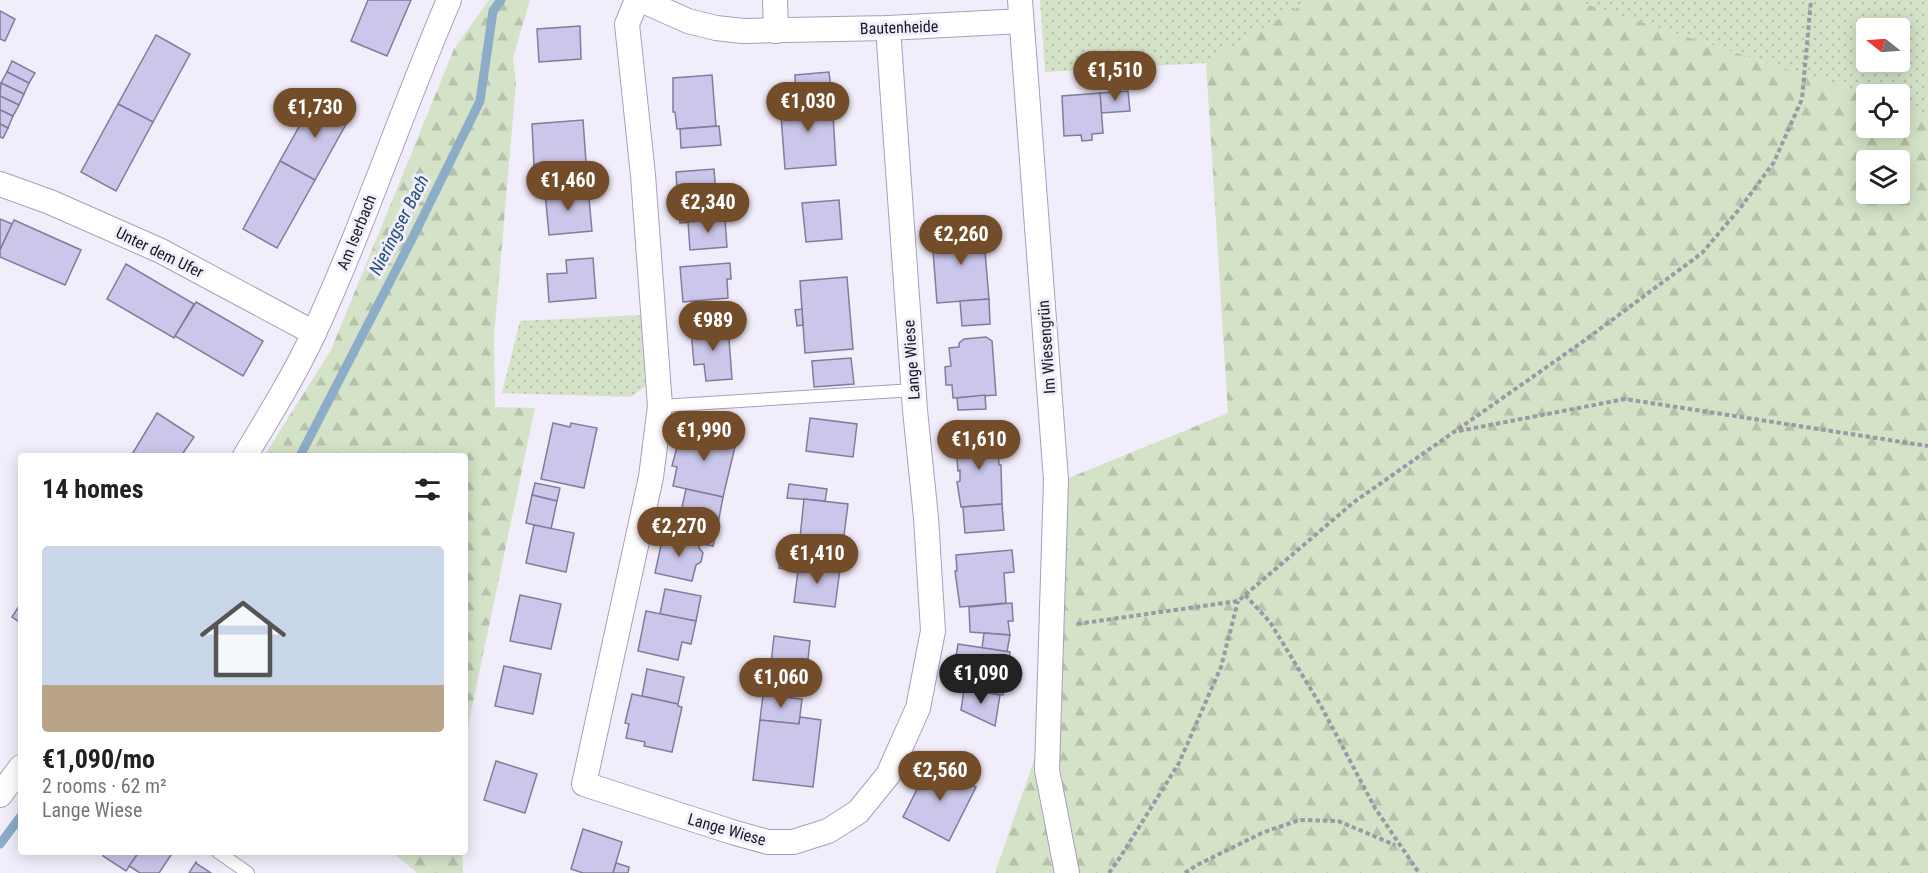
<!DOCTYPE html>
<meta charset="utf-8">
<style>
body{margin:0;font-family:"Roboto Condensed",sans-serif;background:#f2f2f2;color:#202124;height:100vh;display:flex;flex-direction:column;font-size:22px;white-space:nowrap}
*{box-sizing:border-box;margin:0}
p{font-size:20px;color:#757577}
.icon{flex:none;width:33px;height:33px;fill:none;stroke:currentColor;stroke-width:2;stroke-linecap:round;stroke-linejoin:round}
.map{position:relative;flex:1;overflow:hidden}
.side{position:absolute;left:18px;top:453px;width:450px;height:402px;display:flex;flex-direction:column;background:#fff;border-radius:6px;box-shadow:0 3px 15px #0003}
.side>*{flex:none}
.needle{width:39px;rotate:287deg}
.controls{position:absolute;left:1856px;top:18px;display:grid;gap:12px}
.controls a{display:grid;place-items:center;width:54px;height:54px;border-radius:6px;background:#fff;box-shadow:0 3px 15px #0003;font-size:30px}
.price{position:absolute;translate:-50% -51px;padding:0 14px;border-radius:21px;background:#734d2a;color:#fff;font-size:20px;line-height:39px;filter:drop-shadow(0 2px 3px #0008)}
.price::after{content:'';position:absolute;left:50%;top:36px;width:18px;height:14px;margin-left:-9px;background:inherit;clip-path:polygon(0 0,100% 0,50% 100%)}
.price.on{background:#222;color:#fff}
ul{padding:0;list-style:none}
li{display:grid;align-content:center;gap:12px;height:318px;padding:0 24px}
li span{display:grid;place-items:center;height:186px;border-radius:6px;color:#555}
li>.icon{margin-inline-start:auto}
span .icon{width:108px;height:108px;fill:#fffc;stroke-width:1}
li b{font-size:26px}
h2{display:flex;justify-content:space-between;align-items:center;height:72px;padding:0 24px;font-size:26px}
.map>svg:first-child{display:block}
.grass{fill:url(#grass-dots);fill-rule:evenodd}
.forest{fill:url(#forest-firs);fill-rule:evenodd}
.lines{fill:none;stroke-linecap:round;stroke-linejoin:round}
.stream{stroke:#8dacc8;stroke-width:9}
.building{fill:#cbc7ea;stroke:#807c9c;stroke-width:1.5}
.lane-casing{stroke:#a89ebf;stroke-width:14}
.street-casing{stroke:#a89ebf;stroke-width:26}
.path{stroke:#9c98a5;stroke-width:4;stroke-dasharray:4.5 3;stroke-linecap:butt}
.lane{stroke:#fff;stroke-width:12}
.street{stroke:#fff;stroke-width:24}
.labels{text-anchor:middle;stroke-width:6;stroke-linejoin:round;paint-order:stroke}
.street-label{font-size:16px;fill:#1b1723;stroke:#f1edfb}
.water-label{font-size:18px;font-style:italic;fill:#204f76;stroke:#f1edfb}
</style>
<div class="map">
<svg width="1928" height="873" viewBox="0 0 1928 873">
<defs>
<pattern id="grass-dots" width="8" height="8" patternUnits="userSpaceOnUse" patternTransform="scale(1.5)"><rect width="8" height="8" fill="#d4e3c8"/><path d="M2 2h.1M6 6h.1" fill="none" stroke="#b5c2ac" stroke-width="1.8" stroke-linecap="round"/></pattern>
<pattern id="forest-firs" width="22" height="20" patternUnits="userSpaceOnUse" patternTransform="scale(1.5)"><rect width="22" height="20" fill="#d4e3c8"/><path d="M5 1l3.5 6h-7zM16 11l3.5 6h-7z" fill="#b5c2ac"/></pattern>
</defs>
<rect width="100%" height="100%" fill="#f1edfb"/>
<!-- grass -->
<g class="grass">
<polygon points="1040,0 1310,0 1206,63 1045,72"/>
<path d="M1573,0H1928V115L1899,106V94L1866,95ZM1866,28H1899V62H1866Z"/>
<polygon points="642,315 645,386 631,397 502,393 520,321"/>
</g>
<!-- forest -->
<g class="forest">
<polygon points="489,0 530,0 513,58 516,83 494,337 495,407 535,408 465,740 465,456 264,456 331,350 454,49"/>
<path d="M1310,0H1573L1866,95V128H1899V106L1928,115V873H995L1043,734L1059,482L1228,413L1206,63ZM1866,160H1899V194H1866Z"/>
<polygon points="392,852 462,852 463,873 417,873"/>
</g>
<g class="lines">
<!-- stream -->
<g class="stream">
<polyline points="300,456 413,237 480,101 493,11 501,0"/>
<polyline points="0,844 21,816"/>
</g>
</g>
<!-- building -->
<g class="building">
<polygon points="368,0 411,0 387,56 351,41"/>
<polygon points="0,11 15,19 5,41 0,39"/>
<polygon points="580,26 581,59 539,62 537,29"/>
<polygon points="156,35 190,54 153,122 118,104"/>
<polygon points="12,61 35,73 29,83 7,72"/>
<polygon points="7,72 29,83 24,94 1,83"/>
<polygon points="829,72 832,98 796,101 795,75"/>
<polygon points="712,75 716,126 677,129 675,112 673,112 673,78"/>
<polygon points="1,83 24,94 19,105 0,96"/>
<polygon points="1128,91 1130,111 1101,113 1100,93"/>
<polygon points="1100,93 1103,133 1092,134 1092,140 1082,141 1081,135 1064,136 1062,96"/>
<polygon points="0,96 19,105 13,116 0,110"/>
<polygon points="315,98 350,117 315,180 280,161"/>
<polygon points="832,98 836,165 785,169 780,102"/>
<polygon points="118,104 153,122 116,191 81,172"/>
<polygon points="0,110 13,116 8,128 0,124"/>
<polygon points="583,120 586,162 534,166 532,124"/>
<polygon points="0,124 8,128 3,138 0,137"/>
<polygon points="719,126 721,145 681,148 680,129"/>
<polygon points="280,161 315,180 277,248 243,229"/>
<polygon points="714,169 718,220 680,223 679,206 675,206 674,189 677,189 676,172"/>
<polygon points="588,188 592,231 549,235 545,192"/>
<polygon points="839,200 842,239 806,242 802,203"/>
<polygon points="0,219 12,224 0,250"/>
<polygon points="725,219 727,247 690,250 688,222"/>
<polygon points="14,220 81,250 65,285 0,257 0,250"/>
<polygon points="977,221 983,227 989,299 937,303 932,238 961,236 961,228 966,222"/>
<polygon points="593,258 596,298 549,302 547,274 567,273 566,260"/>
<polygon points="730,263 731,279 727,279 728,298 683,302 680,267"/>
<polygon points="126,264 194,304 174,338 107,299"/>
<polygon points="847,277 853,349 805,353 800,281"/>
<polygon points="989,299 990,324 962,326 960,301"/>
<polygon points="196,302 263,341 243,376 175,336"/>
<polygon points="802,309 803,325 797,326 795,310"/>
<polygon points="728,326 732,379 706,381 704,364 694,365 691,329"/>
<polygon points="986,337 992,341 996,395 953,398 952,385 946,385 945,367 951,366 949,348 959,347 959,343 964,339"/>
<polygon points="851,358 854,384 814,387 812,361"/>
<polygon points="985,395 986,409 958,410 957,398"/>
<polygon points="157,413 194,437 181,456 131,456"/>
<polygon points="810,418 857,424 853,457 806,451"/>
<polygon points="553,423 570,427 571,423 597,428 584,488 541,479"/>
<polygon points="685,427 737,438 723,497 673,486 677,467 672,466 677,447 681,447"/>
<polygon points="994,434 995,451 998,451 999,465 1001,465 1002,504 961,507 957,482 960,481 960,470 958,471 955,437"/>
<polygon points="535,483 560,488 557,501 532,495"/>
<polygon points="789,484 827,489 825,501 787,498"/>
<polygon points="686,489 723,497 717,529 679,521"/>
<polygon points="532,495 557,501 551,529 526,523"/>
<polygon points="804,499 848,504 843,543 800,538"/>
<polygon points="1002,504 1004,530 965,533 963,507"/>
<polygon points="679,521 717,529 713,546 675,538"/>
<polygon points="534,525 574,533 566,572 526,563"/>
<polygon points="663,536 700,543 699,548 703,553 701,562 696,565 692,581 655,573"/>
<polygon points="781,549 818,553 816,566 799,563 798,571 779,568"/>
<polygon points="1012,550 1014,572 1004,573 1006,603 960,607 955,571 957,571 956,555"/>
<polygon points="799,563 840,569 835,607 794,602"/>
<polygon points="665,589 701,596 696,621 660,614"/>
<polygon points="520,595 561,604 551,649 510,641"/>
<polygon points="21,603 21,623 12,617"/>
<polygon points="1012,603 1013,621 1008,621 1010,635 970,632 969,607"/>
<polygon points="646,611 696,621 691,644 682,642 678,660 638,651"/>
<polygon points="984,633 1010,635 1007,652 982,648"/>
<polygon points="774,636 810,641 805,687 769,682"/>
<polygon points="958,644 1010,652 1003,695 951,687"/>
<polygon points="504,666 541,674 533,714 495,706"/>
<polygon points="647,669 684,677 678,704 642,696"/>
<polygon points="964,689 1000,695 995,726 961,710"/>
<polygon points="632,694 678,704 678,706 682,707 672,752 644,746 645,742 626,738 629,724 625,723"/>
<polygon points="763,695 802,699 799,724 760,720"/>
<polygon points="800,717 821,720 813,787 753,780 760,720 799,724"/>
<polygon points="496,761 537,774 525,813 484,800"/>
<polygon points="930,764 976,787 949,841 903,817"/>
<polygon points="583,829 622,842 613,873 583,873 571,869"/>
<polygon points="105,852 139,852 126,871 103,856"/>
<polygon points="139,852 173,852 159,873 140,873 129,866"/>
<polygon points="196,862 197,864 211,873 189,873"/>
<polygon points="616,863 629,867 628,873 613,873"/>
</g>
<g class="lines">
<!-- lane casing -->
<g class="lane-casing">
<g id="lane">
<polyline points="660,406 914,390"/>
<polyline points="218,852 248,873"/>
</g>
</g>
<!-- street casing -->
<g class="street-casing">
<g id="street">
<polyline points="637,0 627,24 643,175 660,406 651,477 584,784 732,832 768,842 793,842 828,831 858,812 888,775 918,708 933,631 926,518 915,410 888,28"/>
<polyline points="641,0 688,21 716,28 743,31 888,28 1021,21"/>
<polyline points="775,0 776,31"/>
<polyline points="1020,0 1056,480 1047,770 1067,873"/>
<polyline points="0,184 50,202 161,251 314,333"/>
<path d="M245,456C269,416 294,376 314,333C364,224 402,110 449,0"/>
<polyline points="0,795 21,767"/>
</g>
</g>
<!-- path -->
<g class="path">
<polyline points="1459,431 1625,399 1928,446"/>
<polyline points="1245,595 1270,622 1321,706 1375,808 1419,873"/>
<polyline points="1077,624 1238,601 1354,502 1581,343 1702,253 1741,207 1774,162 1802,99 1811,0"/>
<polyline points="1109,873 1119,859 1179,763 1221,667 1238,601"/>
<polyline points="1185,873 1197,865 1262,833 1299,820 1338,821 1395,845"/>
</g>
<!-- lane -->
<use href="#lane" class="lane"/>
<!-- street -->
<use href="#street" class="street"/>
</g>
<g class="labels">
<!-- street labels -->
<g class="street-label">
<text transform="translate(899 27) rotate(-2)" y="6">Bautenheide</text>
<text transform="translate(356 232) rotate(-68)" y="6">Am Iserbach</text>
<text transform="translate(160 252) rotate(26)" y="6">Unter dem Ufer</text>
<text transform="translate(1046 347) rotate(-94)" y="6">Im Wiesengrün</text>
<text transform="translate(911 360) rotate(-94)" y="6">Lange Wiese</text>
<text transform="translate(727 829) rotate(16)" y="6">Lange Wiese</text>
</g>
<!-- water labels -->
<g class="water-label">
<text transform="translate(399 225) rotate(-63)" y="6">Nieringser Bach</text>
</g>
</g>
</svg>
<div class="controls">
<a><svg class="needle" viewBox="-14 -14 28 28"><path d="M0-13l5 13h-10z" fill="#e53935"/><path d="M0 13l5-13h-10z" fill="#757577"/></svg></a>
<a><svg class="icon" aria-label="locate" viewBox="0 0 24 24"><circle cx="12" cy="12" r="6"/><path d="M12 2v4M12 18v4M2 12h4M18 12h4"/></svg></a>
<a><svg class="icon" aria-label="layers" viewBox="0 0 24 24"><path d="M12 4l9 5-9 5-9-5zM3 14l9 5 9-5"/></svg></a>
</div>
<b class="price" style="left:1115px;top:102px">€1,510</b>
<b class="price" style="left:808px;top:133px">€1,030</b>
<b class="price" style="left:315px;top:139px">€1,730</b>
<b class="price" style="left:568px;top:212px">€1,460</b>
<b class="price" style="left:708px;top:234px">€2,340</b>
<b class="price" style="left:961px;top:266px">€2,260</b>
<b class="price" style="left:713px;top:352px">€989</b>
<b class="price" style="left:704px;top:462px">€1,990</b>
<b class="price" style="left:979px;top:471px">€1,610</b>
<b class="price" style="left:679px;top:558px">€2,270</b>
<b class="price" style="left:817px;top:585px">€1,410</b>
<b class="price on" style="left:981px;top:705px">€1,090</b>
<b class="price" style="left:781px;top:709px">€1,060</b>
<b class="price" style="left:940px;top:802px">€2,560</b>
<section class="side">
<h2>14 homes<svg class="icon" aria-label="filters" viewBox="0 0 24 24"><path d="M4 7h16M4 17h16"/><circle cx="9" cy="7" r="2"/><circle cx="15" cy="17" r="2"/></svg></h2>
<ul>
<li><span style="background:linear-gradient(#c9d6e8 75%,#b9a48a 0)"><svg class="icon" aria-label="home" viewBox="0 0 24 24"><path d="M3 11l9-7 9 7M6 9v11h12V9"/></svg></span><div><b>€1,090/mo</b><p>2 rooms · 62 m²</p><p>Lange Wiese</p></div></li>
</ul>
</section>
</div>
